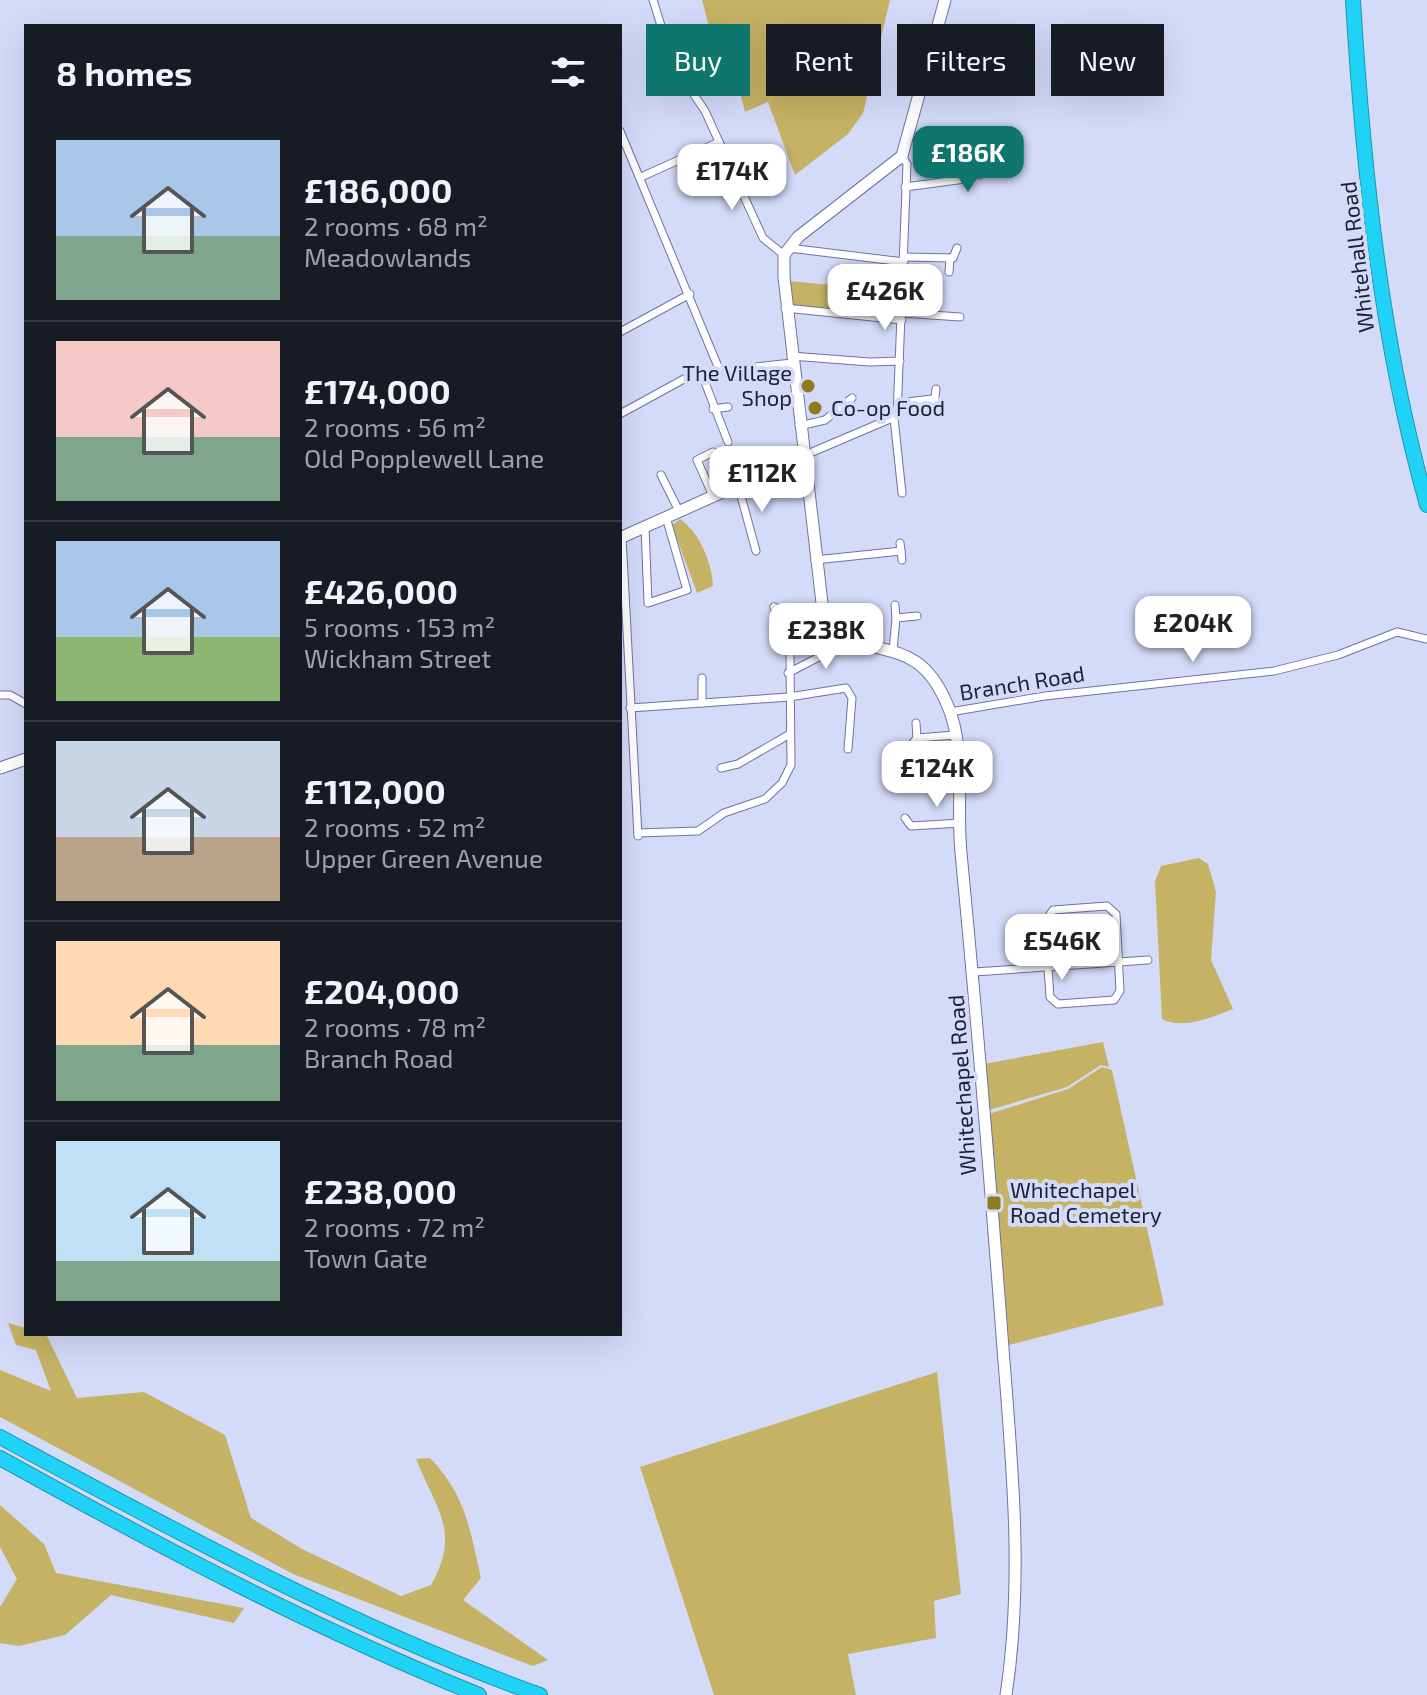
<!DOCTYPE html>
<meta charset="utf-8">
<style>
body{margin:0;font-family:"Exo 2",sans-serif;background:#242831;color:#f1f3f6;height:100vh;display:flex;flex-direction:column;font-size:30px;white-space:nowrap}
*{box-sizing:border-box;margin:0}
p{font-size:26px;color:#9ea1a6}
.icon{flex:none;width:44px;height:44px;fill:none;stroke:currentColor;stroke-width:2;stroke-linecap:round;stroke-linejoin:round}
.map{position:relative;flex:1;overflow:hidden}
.panel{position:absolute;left:24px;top:24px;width:598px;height:1312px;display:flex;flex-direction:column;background:#171b24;border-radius:0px;box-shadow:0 8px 32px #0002}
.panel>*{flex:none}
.top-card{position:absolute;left:646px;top:24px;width:660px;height:72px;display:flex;gap:16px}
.price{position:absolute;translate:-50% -68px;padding:0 18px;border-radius:16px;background:#fff;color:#222;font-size:26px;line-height:52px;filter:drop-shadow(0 2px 4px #0008)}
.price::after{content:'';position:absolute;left:50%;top:48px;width:24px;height:18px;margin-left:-12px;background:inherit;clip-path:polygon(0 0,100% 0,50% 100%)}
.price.on{background:#0f766e;color:#fff}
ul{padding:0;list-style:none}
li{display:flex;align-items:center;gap:24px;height:200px;padding:0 32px}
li+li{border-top:2px solid #363941}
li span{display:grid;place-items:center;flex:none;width:224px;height:160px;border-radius:0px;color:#555}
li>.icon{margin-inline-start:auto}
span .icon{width:96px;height:96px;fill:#fffc;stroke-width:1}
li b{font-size:34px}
h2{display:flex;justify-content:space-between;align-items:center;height:96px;padding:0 32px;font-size:34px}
.chip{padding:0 28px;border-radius:0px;background:#171b24;box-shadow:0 8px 32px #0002;font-size:28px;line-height:72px}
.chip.on{background:#0f766e;color:#fff}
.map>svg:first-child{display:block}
.green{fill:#c6b264}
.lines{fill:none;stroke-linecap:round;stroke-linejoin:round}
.street-casing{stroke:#6c74a1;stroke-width:9}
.secondary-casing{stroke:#6c74a1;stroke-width:13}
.highway-casing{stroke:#1f95b2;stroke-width:16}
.street{stroke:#fff;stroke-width:7}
.secondary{stroke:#fff;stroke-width:11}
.highway{stroke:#20d3f6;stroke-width:14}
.poi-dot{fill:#8f7a20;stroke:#d4dbf9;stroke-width:3}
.labels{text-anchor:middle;stroke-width:8;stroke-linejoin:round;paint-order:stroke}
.street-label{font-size:22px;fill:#1d2133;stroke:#d4dbf9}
.poi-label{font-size:22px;fill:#1d2133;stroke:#d4dbf9;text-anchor:start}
</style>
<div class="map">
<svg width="1427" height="1695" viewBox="0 0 1427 1695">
<rect width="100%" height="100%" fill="#d4dbf9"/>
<!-- green -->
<g class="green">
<polygon points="702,0 890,0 863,113 848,134 795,175 768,102 745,112 728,44 714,46"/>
<polygon points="790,281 894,291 897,314 793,306"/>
<path d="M680,519C699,532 712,562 713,586L697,593L672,525Z"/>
<path d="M1199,858L1208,864L1216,892L1211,960L1233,1009C1213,1017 1182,1030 1162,1019L1155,881L1161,866Z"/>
<polygon points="1103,1042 1109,1067 1101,1065 1067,1087 989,1110 984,1064"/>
<polygon points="1102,1067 1112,1070 1164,1305 1009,1345 989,1114 1068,1089"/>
<path d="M8,1323L26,1328V1334H46L77,1398L144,1392L225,1435L251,1518L302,1549L401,1596L431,1585C461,1532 437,1511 416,1459L430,1458C466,1495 470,1530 481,1578L463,1600L548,1660L533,1666L293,1574L0,1417V1370L51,1391L36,1350L16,1345Z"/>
<polygon points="937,1372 961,1594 934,1601 936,1638 848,1654 856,1695 714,1695 640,1467"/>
<polygon points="0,1505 44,1544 56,1573 244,1608 234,1623 111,1595 65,1635 19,1646 0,1643 0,1607 17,1579 0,1547"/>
</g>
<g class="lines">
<!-- street casing -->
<g class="street-casing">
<g id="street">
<polyline points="653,0 673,64 705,111 763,238 784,255"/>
<polyline points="931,55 988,52"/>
<polyline points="620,131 719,369"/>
<polyline points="961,135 987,140"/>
<polyline points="966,171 980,175"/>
<polyline points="641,177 719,142"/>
<polyline points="905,187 965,179 972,137"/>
<polyline points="789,248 904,262"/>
<polyline points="904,257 953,258 957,248"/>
<polyline points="949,272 950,258"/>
<polyline points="785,308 902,320"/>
<polyline points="902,313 960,317"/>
<polyline points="620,332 690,294"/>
<polyline points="791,356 870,362 900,361"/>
<polyline points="701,372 728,442"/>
<polyline points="899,403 932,399"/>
<polyline points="713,409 728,407"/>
<polyline points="933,412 936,389"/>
<polyline points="620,414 693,374 792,363"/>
<polyline points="894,418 902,493"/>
<polyline points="799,426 825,420 852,398"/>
<polyline points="713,452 697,460 713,496"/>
<polyline points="803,456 897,416 907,164 902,156"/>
<polyline points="661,475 679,511"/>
<polyline points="738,485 756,551"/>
<polyline points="645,527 648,603 687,590 666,517"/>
<polyline points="622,537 638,836"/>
<polyline points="900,543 902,560"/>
<polyline points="815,560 901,551"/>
<polyline points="895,605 896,618"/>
<polyline points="774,607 811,624"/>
<polyline points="893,651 896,618 917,616"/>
<polyline points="790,653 811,624 824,620"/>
<polyline points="788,673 850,641"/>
<polyline points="702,678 702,703"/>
<polyline points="0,695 10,695 26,704"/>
<polyline points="630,708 789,697 846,688 852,698 848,749"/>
<polyline points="950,712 1045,696 1274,671 1338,655 1397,632 1427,639"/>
<polyline points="917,738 955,735"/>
<polyline points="912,744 917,738 916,723"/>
<polyline points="721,768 738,764 790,734"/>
<polyline points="905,818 911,826 960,823"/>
<polyline points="638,833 698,831 724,813 765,799 782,783 791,765 790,653 774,607"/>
<polygon points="1107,906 1116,914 1120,991 1114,1000 1058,1004 1050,997 1045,922 1053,910"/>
<polyline points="974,972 1148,960"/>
</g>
</g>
<!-- secondary casing -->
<g class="secondary-casing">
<g id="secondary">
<path d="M945,0L902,156L798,237L784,255V277L824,620C871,666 915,629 947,704C967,749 956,805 961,853C976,1009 989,1166 1001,1322C1010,1446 1025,1571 1006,1695"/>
<polyline points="620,538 803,456"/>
<polyline points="0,768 26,759"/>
</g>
</g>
<!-- highway casing -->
<g class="highway-casing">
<g id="highway">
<path d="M1353,0C1363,169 1381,342 1427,505"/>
<path d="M0,1437C175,1531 353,1628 540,1695"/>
<path d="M0,1458C159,1546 311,1627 479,1695"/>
</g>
</g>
<!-- street -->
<use href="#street" class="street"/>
<!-- secondary -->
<use href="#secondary" class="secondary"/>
<!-- highway -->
<use href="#highway" class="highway"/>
</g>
<!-- markers -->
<g class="poi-dot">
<circle cx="808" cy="386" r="8"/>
<circle cx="815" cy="408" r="8"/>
<rect x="986" y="1195" width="16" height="16" rx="4"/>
</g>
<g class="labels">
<!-- street labels -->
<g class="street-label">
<text transform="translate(1357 257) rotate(-97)" y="8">Whitehall Road</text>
<text transform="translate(1022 683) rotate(-9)" y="8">Branch Road</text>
<text transform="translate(962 1085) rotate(-94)" y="8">Whitechapel Road</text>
</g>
<!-- poi labels -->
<g class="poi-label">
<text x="792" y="381" text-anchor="end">The Village<tspan x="792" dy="25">Shop</tspan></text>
<text x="831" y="416">Co-op Food</text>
<text x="1010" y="1198">Whitechapel<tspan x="1010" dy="25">Road Cemetery</tspan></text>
</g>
</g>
</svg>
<b class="price on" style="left:968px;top:194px">£186K</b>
<b class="price" style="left:732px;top:212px">£174K</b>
<b class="price" style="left:885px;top:332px">£426K</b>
<b class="price" style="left:762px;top:514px">£112K</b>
<b class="price" style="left:1193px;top:664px">£204K</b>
<b class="price" style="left:826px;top:671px">£238K</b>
<b class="price" style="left:937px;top:809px">£124K</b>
<b class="price" style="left:1062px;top:982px">£546K</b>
<div class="top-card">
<a class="chip on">Buy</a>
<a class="chip">Rent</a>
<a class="chip">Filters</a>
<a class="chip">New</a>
</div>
<section class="panel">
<h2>8 homes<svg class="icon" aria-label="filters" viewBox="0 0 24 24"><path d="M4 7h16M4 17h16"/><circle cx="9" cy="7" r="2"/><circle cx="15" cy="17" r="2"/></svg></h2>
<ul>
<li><span style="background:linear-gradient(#a9c7e8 60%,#7fa58c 0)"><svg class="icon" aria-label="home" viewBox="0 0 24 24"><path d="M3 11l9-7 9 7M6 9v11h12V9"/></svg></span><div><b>£186,000</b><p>2 rooms · 68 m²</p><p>Meadowlands</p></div></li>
<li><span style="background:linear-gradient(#f6c9c9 60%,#7fa58c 0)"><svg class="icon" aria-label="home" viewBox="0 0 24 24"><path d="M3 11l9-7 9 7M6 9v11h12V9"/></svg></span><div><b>£174,000</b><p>2 rooms · 56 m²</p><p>Old Popplewell Lane</p></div></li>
<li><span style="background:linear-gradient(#a9c7e8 60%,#8fb573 0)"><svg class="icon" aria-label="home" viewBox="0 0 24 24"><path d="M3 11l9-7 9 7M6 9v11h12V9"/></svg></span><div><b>£426,000</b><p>5 rooms · 153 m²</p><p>Wickham Street</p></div></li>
<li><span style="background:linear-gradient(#c9d6e8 60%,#b9a48a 0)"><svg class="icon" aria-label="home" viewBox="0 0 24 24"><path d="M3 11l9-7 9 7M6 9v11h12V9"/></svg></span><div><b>£112,000</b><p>2 rooms · 52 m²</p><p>Upper Green Avenue</p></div></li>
<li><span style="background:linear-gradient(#ffd9b3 65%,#7fa58c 0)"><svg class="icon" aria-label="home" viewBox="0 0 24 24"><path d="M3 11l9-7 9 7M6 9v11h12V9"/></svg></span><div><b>£204,000</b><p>2 rooms · 78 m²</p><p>Branch Road</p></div></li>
<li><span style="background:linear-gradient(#bfe0f5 75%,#7fa58c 0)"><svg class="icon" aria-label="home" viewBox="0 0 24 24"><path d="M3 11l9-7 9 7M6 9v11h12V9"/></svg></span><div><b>£238,000</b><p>2 rooms · 72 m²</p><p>Town Gate</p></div></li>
</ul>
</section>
</div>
